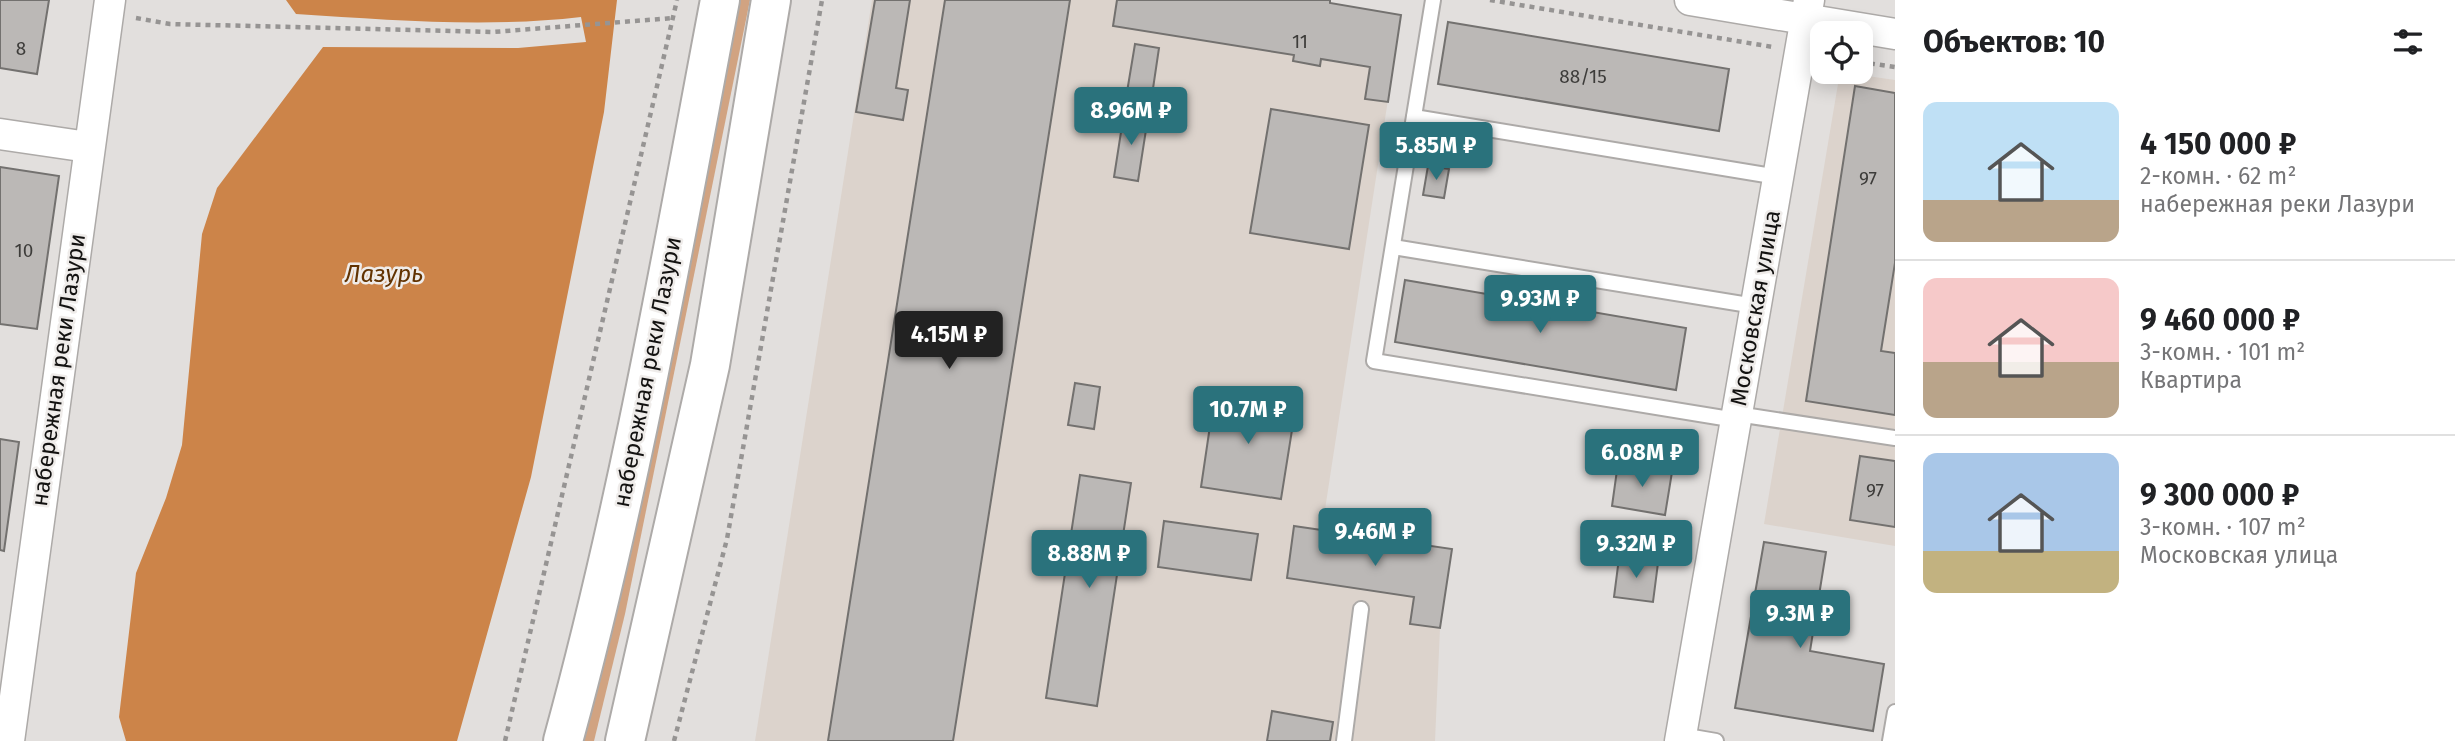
<!DOCTYPE html>
<html lang="ru">
<meta charset="utf-8">
<style>
body{margin:0;font-family:"Fira Sans",sans-serif;background:#f2f2f2;color:#202124;height:100vh;display:flex;flex-direction:column;font-size:26px;white-space:nowrap}
*{box-sizing:border-box;margin:0}
p{font-size:23px;color:#757577}
.icon{flex:none;width:38px;height:38px;fill:none;stroke:currentColor;stroke-width:2;stroke-linecap:round;stroke-linejoin:round}
.map{position:relative;flex:1;overflow:hidden}
.details{display:flex;flex-direction:column;background:#fff;width:560px}
.details>*{flex:none}
.controls{position:absolute;left:1810px;top:21px;display:grid;gap:14px}
.controls a{display:grid;place-items:center;width:63px;height:63px;border-radius:14px;background:#fff;box-shadow:0 4px 18px #0003;font-size:35px}
.price{position:absolute;translate:-50% -60px;padding:0 16px;border-radius:7px;background:#2a727c;color:#fff;font-size:23px;line-height:46px;filter:drop-shadow(0 2px 4px #0008)}
.price::after{content:'';position:absolute;left:50%;top:42px;width:21px;height:16px;margin-left:-10px;background:inherit;clip-path:polygon(0 0,100% 0,50% 100%)}
.price.selected{background:#222;color:#fff}
ul{padding:0;list-style:none}
li{display:flex;align-items:center;gap:21px;height:175px;padding:0 28px}
li+li{border-top:2px solid #e0e0e0}
li span{display:grid;place-items:center;flex:none;width:196px;height:140px;border-radius:14px;color:#555}
li>.icon{margin-inline-start:auto}
span .icon{width:84px;height:84px;fill:#fffc;stroke-width:1}
li b{font-size:30px}
h2{display:flex;justify-content:space-between;align-items:center;height:84px;padding:0 28px;font-size:30px}
main{display:flex;flex:1;min-height:0}
.map>svg:first-child{display:block}
.built{fill:#dcd3cc}
.green{fill:#d1a381}
.water{fill:#cc8449}
.building{fill:#bbb8b6;stroke:#73716f;stroke-width:2}
.lines{fill:none;stroke-linecap:round;stroke-linejoin:round}
.lane-casing{stroke:#adaaa8;stroke-width:18}
.street-casing{stroke:#adaaa8;stroke-width:33}
.secondary-casing{stroke:#adaaa8;stroke-width:42}
.path{stroke:#969493;stroke-width:4.5;stroke-dasharray:5 5;stroke-linecap:butt}
.lane{stroke:#fff;stroke-width:14}
.street{stroke:#fff;stroke-width:30}
.secondary{stroke:#fff;stroke-width:38}
.labels{text-anchor:middle;stroke-width:5;stroke-linejoin:round;paint-order:stroke}
.number-label{font-size:19px;fill:#3d3c3a}
.street-label{font-size:23px;fill:#131211;stroke:#efecea}
.water-label{font-size:24px;font-style:italic;fill:#623302;stroke:#efecea}
</style>
<main>
<div class="map">
<svg width="1895" height="741" viewBox="0 0 1895 741">
<rect width="100%" height="100%" fill="#e2dfdd"/>
<!-- built -->
<g class="built">
<polygon points="872,0 1330,0 1330,3 1401,15 1322,529 1452,549 1440,628 1435,741 755,741"/>
<polygon points="1840,72 1895,80 1895,546 1764,524"/>
</g>
<!-- green -->
<polygon class="green" points="737,0 750,0 625,614 594,741 578,741"/>
<!-- water -->
<path class="water" d="M286,0H617L604,112L531,477L457,741H126L119,717L136,573L166,498L182,445L202,234L217,188L323,47L518,48L586,42L581,17C486,28 391,20 296,14Z"/>
<!-- building -->
<g class="building">
<polygon points="0,0 49,0 37,74 0,68"/>
<polygon points="875,0 910,0 896,88 908,90 903,120 856,112"/>
<polygon points="945,0 1070,0 953,741 828,741"/>
<polygon points="1117,0 1330,0 1330,3 1401,15 1388,102 1365,99 1370,67 1321,59 1320,66 1293,61 1294,55 1113,26"/>
<polygon points="1448,22 1729,69 1719,131 1438,84"/>
<polygon points="1135,44 1159,48 1151,102 1126,98"/>
<polygon points="1855,86 1895,93 1895,263 1881,351 1895,353 1895,415 1806,401"/>
<polygon points="1271,109 1369,125 1349,249 1250,233"/>
<polygon points="1124,113 1148,117 1138,181 1114,177"/>
<polygon points="1428,166 1449,169 1444,198 1423,195"/>
<polygon points="0,167 59,176 37,329 0,324"/>
<polygon points="1405,280 1686,328 1676,390 1395,342"/>
<polygon points="1075,383 1100,387 1094,429 1068,425"/>
<polygon points="1215,392 1296,405 1281,499 1201,487"/>
<polygon points="0,439 19,442 4,551 0,550"/>
<polygon points="1860,456 1895,461 1895,527 1850,520"/>
<polygon points="1618,463 1672,472 1665,515 1612,506"/>
<polygon points="1080,475 1131,483 1097,706 1046,698"/>
<polygon points="1164,521 1258,534 1251,580 1158,567"/>
<polygon points="1294,526 1452,549 1440,628 1410,624 1414,597 1287,578"/>
<polygon points="1764,542 1826,552 1810,651 1884,664 1873,731 1735,708"/>
<polygon points="1619,558 1658,563 1653,602 1614,597"/>
<polygon points="1272,711 1333,722 1330,741 1267,741"/>
</g>
<g class="lines">
<!-- lane casing -->
<g class="lane-casing">
<g id="lane">
<polyline points="1433,0 1374,361 1736,420"/>
<polyline points="1414,117 1778,177"/>
<polyline points="1393,247 1755,306"/>
<polyline points="1737,414 1895,438"/>
<polyline points="1681,735 1716,741"/>
<polyline points="1344,741 1361,609"/>
<polyline points="1890,741 1895,712"/>
</g>
</g>
<!-- street casing -->
<g class="street-casing">
<g id="street">
<polyline points="1690,0 1895,34"/>
<polyline points="0,134 88,147"/>
<polyline points="9,741 110,0"/>
<polyline points="1680,741 1809,0"/>
</g>
</g>
<!-- secondary casing -->
<g class="secondary-casing">
<g id="secondary">
<path d="M563,741C630,497 673,248 720,0"/>
<polyline points="625,741 710,365 771,0"/>
</g>
</g>
<!-- path -->
<g class="path">
<polyline points="1490,0 1773,47"/>
<polyline points="136,18 170,24 493,32 673,18"/>
<polyline points="1860,62 1895,67"/>
<polyline points="505,741 677,0"/>
<polyline points="674,741 727,539 822,0"/>
</g>
<!-- lane -->
<use href="#lane" class="lane"/>
<!-- street -->
<use href="#street" class="street"/>
<!-- secondary -->
<use href="#secondary" class="secondary"/>
</g>
<g class="labels">
<!-- number labels -->
<g class="number-label">
<text x="1300" y="48">11</text>
<text x="21" y="55">8</text>
<text x="1583" y="83">88/15</text>
<text x="1868" y="185">97</text>
<text x="24" y="257">10</text>
<text x="1875" y="497">97</text>
</g>
<!-- street labels -->
<g class="street-label">
<text transform="translate(1755 308) rotate(-80)" y="8">Московская улица</text>
<text transform="translate(58 370) rotate(-82)" y="8">набережная реки Лазури</text>
<text transform="translate(647 372) rotate(-79)" y="8">набережная реки Лазури</text>
</g>
<!-- water labels -->
<g class="water-label">
<text x="384" y="282">Лазурь</text>
</g>
</g>
</svg>
<div class="controls">
<a><svg class="icon" aria-label="locate" viewBox="0 0 24 24"><circle cx="12" cy="12" r="6"/><path d="M12 2v4M12 18v4M2 12h4M18 12h4"/></svg></a>
</div>
<b class="price" style="left:1131px;top:147px">8.96M ₽</b>
<b class="price" style="left:1436px;top:182px">5.85M ₽</b>
<b class="price" style="left:1540px;top:335px">9.93M ₽</b>
<b class="price selected" style="left:949px;top:371px">4.15M ₽</b>
<b class="price" style="left:1248px;top:446px">10.7M ₽</b>
<b class="price" style="left:1642px;top:489px">6.08M ₽</b>
<b class="price" style="left:1375px;top:568px">9.46M ₽</b>
<b class="price" style="left:1636px;top:580px">9.32M ₽</b>
<b class="price" style="left:1089px;top:590px">8.88M ₽</b>
<b class="price" style="left:1800px;top:650px">9.3M ₽</b>
</div>
<section class="details">
<h2>Объектов: 10<svg class="icon" aria-label="filters" viewBox="0 0 24 24"><path d="M4 7h16M4 17h16"/><circle cx="9" cy="7" r="2"/><circle cx="15" cy="17" r="2"/></svg></h2>
<ul>
<li><span style="background:linear-gradient(#bfe0f5 70%,#b9a48a 0)"><svg class="icon" aria-label="home" viewBox="0 0 24 24"><path d="M3 11l9-7 9 7M6 9v11h12V9"/></svg></span><div><b>4 150 000 ₽</b><p>2-комн. · 62 m²</p><p>набережная реки Лазури</p></div></li>
<li><span style="background:linear-gradient(#f6c9c9 60%,#b9a48a 0)"><svg class="icon" aria-label="home" viewBox="0 0 24 24"><path d="M3 11l9-7 9 7M6 9v11h12V9"/></svg></span><div><b>9 460 000 ₽</b><p>3-комн. · 101 m²</p><p>Квартира</p></div></li>
<li><span style="background:linear-gradient(#a9c7e8 70%,#c2b280 0)"><svg class="icon" aria-label="home" viewBox="0 0 24 24"><path d="M3 11l9-7 9 7M6 9v11h12V9"/></svg></span><div><b>9 300 000 ₽</b><p>3-комн. · 107 m²</p><p>Московская улица</p></div></li>
</ul>
</section>
</main>
